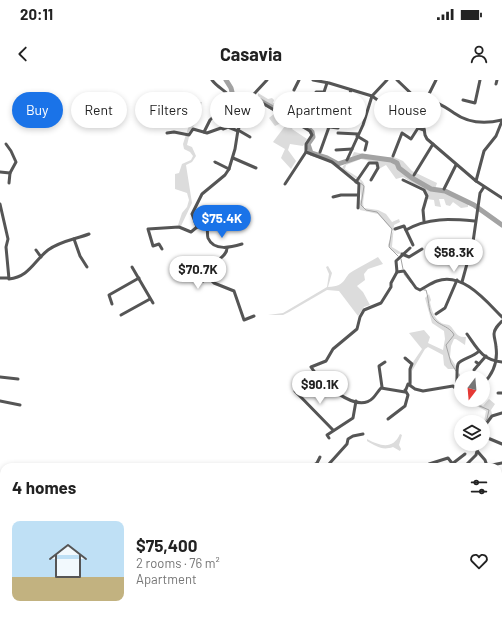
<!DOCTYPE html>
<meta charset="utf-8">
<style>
body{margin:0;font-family:Barlow,sans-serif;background:#f6f6f6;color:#222;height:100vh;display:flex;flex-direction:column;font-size:15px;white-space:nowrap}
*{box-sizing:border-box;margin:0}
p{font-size:13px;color:#767676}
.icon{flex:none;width:22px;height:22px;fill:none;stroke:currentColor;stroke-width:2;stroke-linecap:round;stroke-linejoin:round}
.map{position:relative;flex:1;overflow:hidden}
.details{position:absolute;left:0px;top:383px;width:502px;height:156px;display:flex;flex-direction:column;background:#fff;border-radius:12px 12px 0 0;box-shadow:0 2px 6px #0003}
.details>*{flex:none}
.top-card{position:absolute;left:12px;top:12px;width:478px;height:36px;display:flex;gap:8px}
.needle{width:26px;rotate:196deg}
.controls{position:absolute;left:454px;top:291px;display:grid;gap:8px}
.controls a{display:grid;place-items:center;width:36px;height:36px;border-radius:50%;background:#fff;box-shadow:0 2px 6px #0003;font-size:20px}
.price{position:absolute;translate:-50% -34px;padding:0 9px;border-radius:14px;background:#fff;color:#222;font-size:13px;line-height:26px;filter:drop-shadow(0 1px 2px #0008)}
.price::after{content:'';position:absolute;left:50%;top:24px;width:12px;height:9px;margin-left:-6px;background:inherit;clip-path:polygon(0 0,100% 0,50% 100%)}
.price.selected{background:#1a73e8;color:#fff}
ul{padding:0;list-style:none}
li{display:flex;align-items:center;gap:12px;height:100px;padding:0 12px}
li+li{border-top:1px solid #e0e0e0}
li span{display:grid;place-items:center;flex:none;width:112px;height:80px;border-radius:8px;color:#555}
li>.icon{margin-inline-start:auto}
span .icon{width:48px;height:48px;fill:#fffc;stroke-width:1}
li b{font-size:17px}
h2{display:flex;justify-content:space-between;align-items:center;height:48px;padding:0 12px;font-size:17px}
.chip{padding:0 14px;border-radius:18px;background:#fff;box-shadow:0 2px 6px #0003;font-size:14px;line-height:36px}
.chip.selected{background:#1a73e8;color:#fff}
.status{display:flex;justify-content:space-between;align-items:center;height:28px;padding:0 20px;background:#fff;direction:ltr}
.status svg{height:11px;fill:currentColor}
header{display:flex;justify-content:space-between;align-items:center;height:52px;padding:0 12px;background:#fff;font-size:18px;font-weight:700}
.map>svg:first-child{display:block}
.green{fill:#dcdcdc}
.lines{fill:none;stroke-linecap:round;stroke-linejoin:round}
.stream{stroke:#a3a3a3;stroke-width:1}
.river{stroke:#a3a3a3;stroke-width:5}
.minor{stroke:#555;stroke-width:3}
</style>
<div class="status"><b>20:11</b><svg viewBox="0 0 49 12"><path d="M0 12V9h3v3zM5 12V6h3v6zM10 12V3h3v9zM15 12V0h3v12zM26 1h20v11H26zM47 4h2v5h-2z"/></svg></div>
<header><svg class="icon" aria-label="back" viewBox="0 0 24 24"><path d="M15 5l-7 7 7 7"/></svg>Casavia<svg class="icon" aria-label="person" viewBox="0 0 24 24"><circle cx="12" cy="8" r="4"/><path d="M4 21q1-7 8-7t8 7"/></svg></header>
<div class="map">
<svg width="502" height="539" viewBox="0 0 502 539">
<rect width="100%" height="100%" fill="#fff"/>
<!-- green -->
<g class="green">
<polygon points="258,13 268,19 272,18 274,20 273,23 278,24 285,16 293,22 291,26 299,35 298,38 305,43 302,45 296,41 292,49 307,59 303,66 290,64 288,70 296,81 291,89 281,78 285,69 273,62 285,46 281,43 275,46 269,38 275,33 258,20"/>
<polygon points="199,22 202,22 195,44 187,55 189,57 187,65 192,67 196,76 192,82 186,85 192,123 181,146 178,145 182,133 187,127 189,120 187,113 175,109 175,94 179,93 182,84 191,80 193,76 190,72 184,69 183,64 196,23"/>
<path d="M354,72L384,78L394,77L403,81L412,91L437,103L435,109L429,107L463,120L468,123V127L461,128L453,122L450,126L446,125L444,119H439L441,127L435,126L434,120L427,119L425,111L403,97L396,99L386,85L377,90L375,84L369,82L370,81L361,79L346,85L345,89C350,93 360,97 363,102C368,109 361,120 364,128L378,130L386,134L392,142L399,139L400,142L394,145L392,167L402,173L398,174L391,170L388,165L393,151L378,134L360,130L358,125L361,119V102L342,89L343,86L350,81Z"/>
<path d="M378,177L383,184L368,189L364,194L365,200L357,206L363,212L370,225L364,227L358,236L339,211L327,210L289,232L283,235H268L283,233L327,207L329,194L326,187L328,186L332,193L328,207C348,206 342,197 353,191C361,186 370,182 378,177Z"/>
<path d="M429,214L431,220L430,222C431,228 434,238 440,242C442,244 446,244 449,245C456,250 455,258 466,257L465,265L456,259H454L451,266L450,277L458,289H448L444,285L443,275L428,267L425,269L412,291V303L409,302V288L422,269L409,253L424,250L430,257L428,263L443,270L445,259L444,251L432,243L425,218Z"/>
<polygon points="489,319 495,324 491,330 492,334 483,347 486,331 473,324 470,320 479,320 478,323 483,326"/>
<path d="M400,354L402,355L399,365L401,369L400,371L393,367C382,371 376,366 367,361V359C380,366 393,370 400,354Z"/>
</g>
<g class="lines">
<!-- stream -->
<g class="stream">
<polyline points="358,101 364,106 361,125 366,130 377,132 392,149 389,167 398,176"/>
<polyline points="401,179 403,189"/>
<polyline points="404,194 411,203"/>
<path d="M424,210H426C430,222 427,234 437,242C443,246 448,247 453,253L454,255L446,265L451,283L456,291"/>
<polyline points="459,294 461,310"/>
<polyline points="472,320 475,324 489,330 487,339 483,344"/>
<polyline points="0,460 4,462"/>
</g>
<!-- river -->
<polyline class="river" points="226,0 231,8 233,16 255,18 307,47 312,52 313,57 308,64 311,73 327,78 338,84 362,76 391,80 397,83 399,88 412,98 431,109 445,111 474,125 502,145"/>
<!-- minor -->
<g class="minor">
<path d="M212,0C218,8 227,11 232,19"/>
<polyline points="313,0 329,3 372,16 390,29"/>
<polyline points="397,0 420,22 425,55 427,59 476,101 502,118"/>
<polyline points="496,4 497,0"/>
<polyline points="294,10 299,0"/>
<polyline points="316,12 324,12 327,3"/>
<polyline points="426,20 436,0"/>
<polyline points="463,20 475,23 480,0"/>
<path d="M420,22L423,20C435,20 445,27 454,33C468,43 486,44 502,40"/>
<polyline points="313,45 338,48 351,10"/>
<polyline points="238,50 250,57"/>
<polyline points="204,52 210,40 232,19 249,20 264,24 310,51 312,55 306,64 306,72 332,82 359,104 358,128"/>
<polyline points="167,53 174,52 189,55 193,49 207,53 221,48 223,49 228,47 238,51"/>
<polyline points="338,53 358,54"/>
<polyline points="357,56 367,62 365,70"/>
<polyline points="6,64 11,71 16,82 10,93 9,103"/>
<polyline points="336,70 352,69"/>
<polyline points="320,72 329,47"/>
<polyline points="393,76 402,53 411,59 418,48 424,50"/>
<polyline points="233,78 256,88"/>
<polyline points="347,80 363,45 372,16 387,0"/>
<polyline points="215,82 229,89"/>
<polyline points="0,92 10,93"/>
<polyline points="414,95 433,64"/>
<polyline points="403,100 424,110 427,116 423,130 424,141"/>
<polyline points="476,101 484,71 496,56 502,41"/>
<polyline points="356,102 369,83 377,83 378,88 371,100"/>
<polyline points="285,104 306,72"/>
<polyline points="444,109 456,85"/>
<polyline points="333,117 341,115 358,115"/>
<path d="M0,124L8,159L6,167L9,199C29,197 34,181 48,170C60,161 76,159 89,154"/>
<path d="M207,148C208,152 207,155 208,158C214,172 232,167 242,164"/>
<polyline points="227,148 236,132 220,128 212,147 197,147 192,134 202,114 225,95 229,89 235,69 238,50 242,41 251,33 254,25 254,14 267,0"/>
<polyline points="395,149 404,146 413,165"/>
<path d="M406,150C428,137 451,139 475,141"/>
<polyline points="74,159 80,176 87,187"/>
<path d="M410,168L396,181L397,192L391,203V207L381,223L364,230L360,237L357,249L333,269L326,281L311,287C320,301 356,335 373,318C376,315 378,311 381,308L405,312L408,304L415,309L423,311L453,306L461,313"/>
<polyline points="162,169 159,164 153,166 148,149 179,147 191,152 197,147"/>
<polyline points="36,170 41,177"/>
<polyline points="402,174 409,177 422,169"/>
<polyline points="132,187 153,223"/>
<path d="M397,192L404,191L416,208L420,210C426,207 431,203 437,201C463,192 486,221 502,237"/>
<polyline points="208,197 214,203 234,211 244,240 254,236"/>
<polyline points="0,198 8,198"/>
<path d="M182,200L203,201C209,196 210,189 215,183C220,178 227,175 227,168"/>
<polyline points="462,202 473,162 480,113 484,107"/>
<polyline points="112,224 109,215 139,198"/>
<polyline points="436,234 445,228 457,200"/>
<polyline points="121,235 150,219"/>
<path d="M467,254C477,268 482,280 502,282"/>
<polyline points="405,278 412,284 410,289 410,304"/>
<polyline points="476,282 479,284 486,276"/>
<polyline points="474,290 479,284"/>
<polyline points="0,297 18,299"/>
<path d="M483,304C493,294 498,281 496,267C496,263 494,258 494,254C494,249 498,245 502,241"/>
<polyline points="382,307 379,286 385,282"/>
<path d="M456,307C458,300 456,290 458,284C460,279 473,277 478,272"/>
<polyline points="295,311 333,350"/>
<polyline points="498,313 502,313"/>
<polyline points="0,321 20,325"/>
<polyline points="388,339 405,326 408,315 405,310"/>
<polyline points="483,348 492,336 502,333"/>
<polyline points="483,356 502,364"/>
<polyline points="329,358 327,355 353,338 356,321"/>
<polyline points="478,372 485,380 487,386 502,383"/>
<polyline points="429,384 448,378 455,387"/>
<polyline points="452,384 465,374"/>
<polyline points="311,387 317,383 320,377"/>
<polyline points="333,387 329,384 347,364 348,359 353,356 363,354"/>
<polyline points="464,387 476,375 479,364"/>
<polyline points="498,444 502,443"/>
<polyline points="498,473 502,470"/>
<polyline points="498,516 500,504"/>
<polyline points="173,535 173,537 176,539"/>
<polyline points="301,536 317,539 319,535"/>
<polyline points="252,539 254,535"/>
<polyline points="333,539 334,535"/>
<polyline points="358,539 359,535"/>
<polyline points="386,539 387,535"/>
<polyline points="412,539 413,535"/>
<polyline points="440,539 441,535"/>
<polyline points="466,539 466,535"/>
<polyline points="493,539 494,535"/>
</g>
</g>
</svg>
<div class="controls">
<a><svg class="needle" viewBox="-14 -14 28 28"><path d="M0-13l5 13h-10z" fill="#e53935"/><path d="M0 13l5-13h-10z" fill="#767676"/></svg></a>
<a><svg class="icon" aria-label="layers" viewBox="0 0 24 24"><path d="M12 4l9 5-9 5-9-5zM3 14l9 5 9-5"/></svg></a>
</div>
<b class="price selected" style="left:222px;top:159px">$75.4K</b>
<b class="price" style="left:454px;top:193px">$58.3K</b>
<b class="price" style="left:198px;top:210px">$70.7K</b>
<b class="price" style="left:320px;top:325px">$90.1K</b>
<div class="top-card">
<a class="chip selected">Buy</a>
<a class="chip">Rent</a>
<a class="chip">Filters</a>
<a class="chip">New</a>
<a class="chip">Apartment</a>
<a class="chip">House</a>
</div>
<section class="details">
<h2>4 homes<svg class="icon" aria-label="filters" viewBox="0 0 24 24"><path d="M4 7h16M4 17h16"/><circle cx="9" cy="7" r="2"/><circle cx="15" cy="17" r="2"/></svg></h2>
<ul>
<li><span style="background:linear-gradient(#bfe0f5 70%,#c2b280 0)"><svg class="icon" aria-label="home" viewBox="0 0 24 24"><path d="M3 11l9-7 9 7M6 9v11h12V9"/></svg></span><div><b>$75,400</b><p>2 rooms · 76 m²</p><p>Apartment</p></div><svg class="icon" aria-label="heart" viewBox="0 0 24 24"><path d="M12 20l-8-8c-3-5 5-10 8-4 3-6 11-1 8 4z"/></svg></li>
</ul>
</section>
</div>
